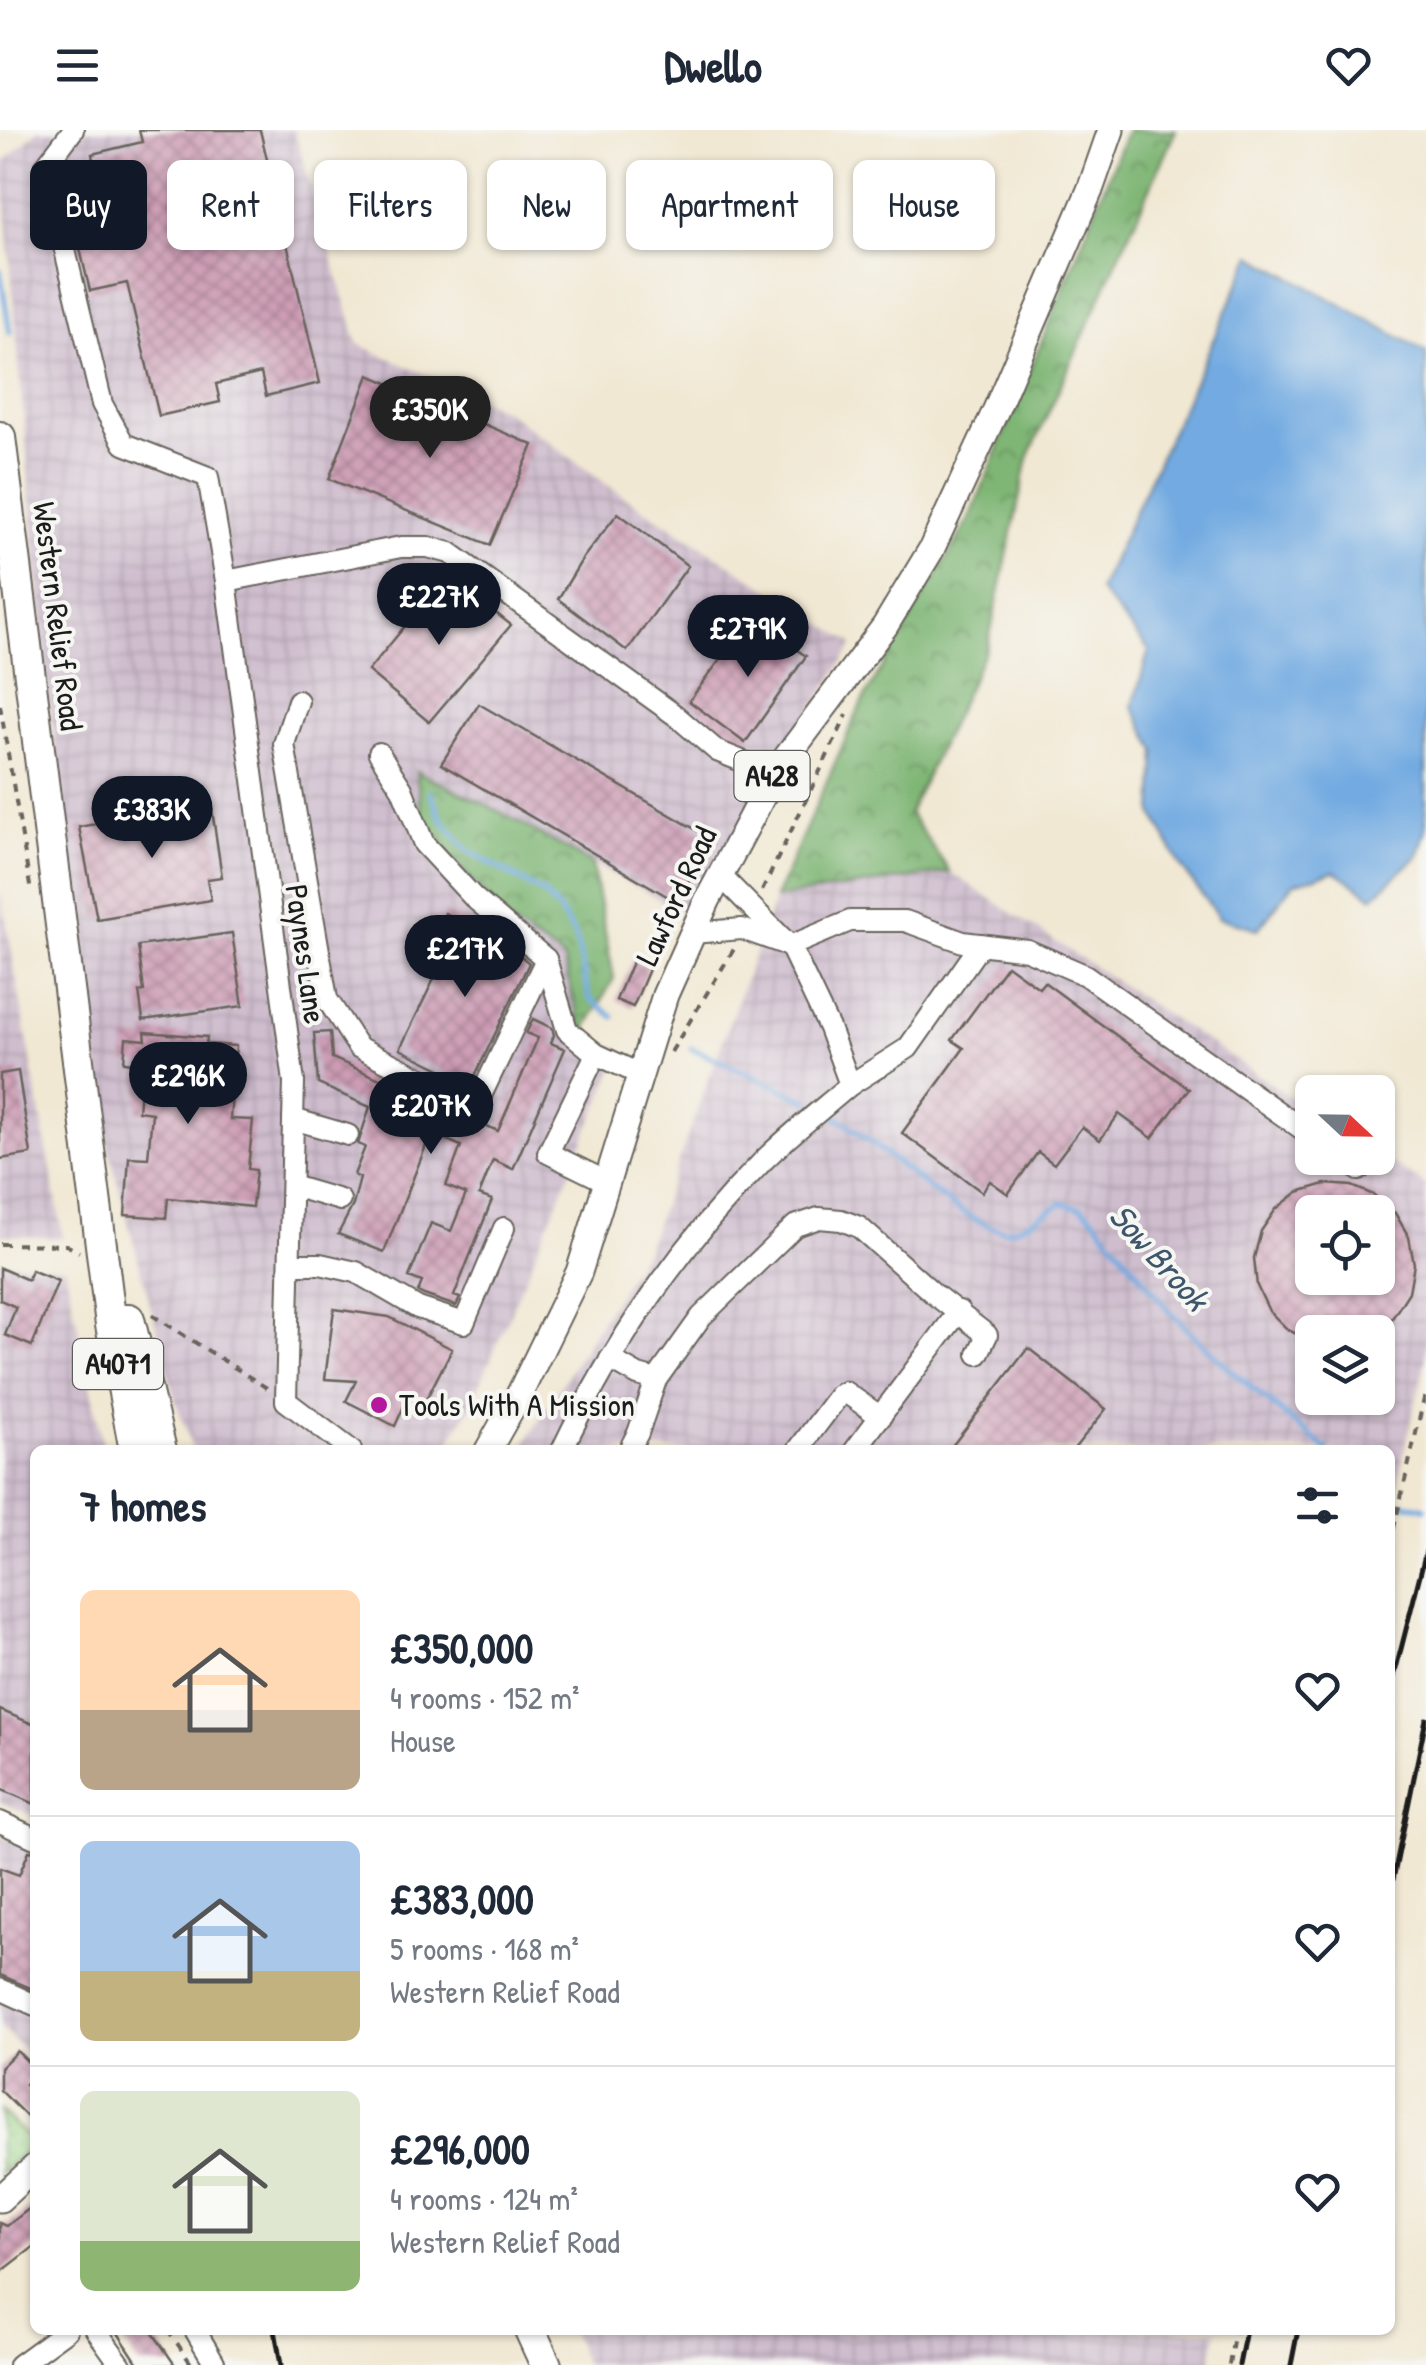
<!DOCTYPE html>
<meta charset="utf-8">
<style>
body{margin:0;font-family:"Patrick Hand",sans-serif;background:#f2f2f3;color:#1f2937;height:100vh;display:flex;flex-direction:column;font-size:38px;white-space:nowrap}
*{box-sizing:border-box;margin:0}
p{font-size:32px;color:#747a83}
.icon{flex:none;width:55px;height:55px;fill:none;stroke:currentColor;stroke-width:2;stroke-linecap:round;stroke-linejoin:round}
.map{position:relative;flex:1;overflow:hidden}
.side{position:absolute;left:30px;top:1315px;width:1365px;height:890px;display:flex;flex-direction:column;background:#fff;border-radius:15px;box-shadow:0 2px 8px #0004}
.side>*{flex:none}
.guide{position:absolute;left:30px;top:30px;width:1368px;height:90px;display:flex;gap:20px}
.needle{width:65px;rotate:112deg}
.fabs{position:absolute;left:1295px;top:945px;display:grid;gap:20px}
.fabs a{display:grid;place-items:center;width:100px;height:100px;border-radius:15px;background:#fff;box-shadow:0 2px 8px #0004;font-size:50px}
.price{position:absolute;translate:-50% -85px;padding:0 22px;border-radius:35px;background:#111827;color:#fff;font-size:32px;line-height:65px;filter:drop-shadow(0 2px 5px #0008)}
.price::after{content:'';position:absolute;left:50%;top:60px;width:30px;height:22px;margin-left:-15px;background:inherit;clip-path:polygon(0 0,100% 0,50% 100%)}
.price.selected{background:#222;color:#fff}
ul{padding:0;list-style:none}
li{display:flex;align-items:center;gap:30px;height:250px;padding:0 50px}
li+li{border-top:2px solid #e0e1e3}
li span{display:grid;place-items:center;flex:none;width:280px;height:200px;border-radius:15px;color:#555}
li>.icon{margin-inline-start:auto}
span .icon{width:120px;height:120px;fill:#fffc;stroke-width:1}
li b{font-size:42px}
h2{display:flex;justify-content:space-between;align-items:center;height:120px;padding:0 50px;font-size:42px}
.chip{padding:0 35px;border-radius:15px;background:#fff;box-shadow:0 2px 8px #0004;font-size:35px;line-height:90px}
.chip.selected{background:#111827;color:#fff}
header{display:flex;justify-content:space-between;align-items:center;height:130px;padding:0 50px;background:#fff;font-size:45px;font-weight:700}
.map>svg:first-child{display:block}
.industrial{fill:url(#industrial-grid);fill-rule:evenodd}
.forest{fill:url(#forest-crowns);stroke:#4e6948;stroke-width:2.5}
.park{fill:url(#park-dots);stroke:#5e7852;stroke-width:2.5}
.water{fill:#72aae1;stroke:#47637e;stroke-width:2.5}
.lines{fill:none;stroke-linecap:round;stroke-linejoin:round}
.stream{stroke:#72aae1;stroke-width:5}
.building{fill:url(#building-cross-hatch);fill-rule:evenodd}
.minor-casing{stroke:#67635c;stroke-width:24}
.major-casing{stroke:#67635c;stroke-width:29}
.highway-casing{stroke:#67635c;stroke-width:34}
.path{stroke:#67635c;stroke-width:4;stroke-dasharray:8 8;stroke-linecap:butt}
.minor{stroke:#fff;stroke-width:20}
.major{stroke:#fff;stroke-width:25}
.highway{stroke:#fff;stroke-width:30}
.rail{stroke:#1c1c1c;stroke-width:5}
.poi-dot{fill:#b5179e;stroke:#f6f6f2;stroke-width:4}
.labels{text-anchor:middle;stroke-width:8;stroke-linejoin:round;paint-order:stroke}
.shield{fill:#f6f6f2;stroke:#5d5d5c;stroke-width:2.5}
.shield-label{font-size:30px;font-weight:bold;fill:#1c1c1c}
.street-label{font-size:32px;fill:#1c1c1c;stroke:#f6f6f2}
.poi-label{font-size:32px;fill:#1c1c1c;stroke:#f6f6f2;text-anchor:start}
.water-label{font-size:35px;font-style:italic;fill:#3e556b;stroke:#f6f6f2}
</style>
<header><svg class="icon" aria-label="menu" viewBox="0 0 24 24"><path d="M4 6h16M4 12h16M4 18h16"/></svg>Dwello<svg class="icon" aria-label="heart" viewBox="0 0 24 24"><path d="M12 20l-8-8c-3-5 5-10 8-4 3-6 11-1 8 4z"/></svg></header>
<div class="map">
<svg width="1426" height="2235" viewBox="0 0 1426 2235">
<defs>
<pattern id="industrial-grid" width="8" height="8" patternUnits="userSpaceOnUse" patternTransform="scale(2.5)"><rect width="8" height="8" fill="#cfbdce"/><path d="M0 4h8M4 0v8" fill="none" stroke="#b1a2b0"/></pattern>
<pattern id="forest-crowns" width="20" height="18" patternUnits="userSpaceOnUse" patternTransform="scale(2.5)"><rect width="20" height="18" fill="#7fb674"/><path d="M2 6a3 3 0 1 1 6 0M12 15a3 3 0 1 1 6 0" fill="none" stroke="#67935e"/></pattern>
<pattern id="park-dots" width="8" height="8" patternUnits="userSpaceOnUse" patternTransform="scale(2.5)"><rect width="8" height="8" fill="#9fd587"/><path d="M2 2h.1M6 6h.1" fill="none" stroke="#88b674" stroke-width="1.8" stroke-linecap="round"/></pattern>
<pattern id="building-cross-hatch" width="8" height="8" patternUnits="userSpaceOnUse" patternTransform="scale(2.5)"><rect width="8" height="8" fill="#ce9db5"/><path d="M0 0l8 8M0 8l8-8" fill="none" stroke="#a67f92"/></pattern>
</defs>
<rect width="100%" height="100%" fill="#f6f6f2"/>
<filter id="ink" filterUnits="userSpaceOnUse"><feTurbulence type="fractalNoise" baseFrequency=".01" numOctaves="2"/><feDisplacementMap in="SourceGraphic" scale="20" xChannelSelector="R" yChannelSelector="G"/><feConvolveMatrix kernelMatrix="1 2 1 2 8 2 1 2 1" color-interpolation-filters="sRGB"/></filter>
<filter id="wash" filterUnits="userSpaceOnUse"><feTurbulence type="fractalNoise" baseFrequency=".0048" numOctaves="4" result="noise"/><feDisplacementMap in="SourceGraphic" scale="40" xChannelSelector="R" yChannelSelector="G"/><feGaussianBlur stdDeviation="2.25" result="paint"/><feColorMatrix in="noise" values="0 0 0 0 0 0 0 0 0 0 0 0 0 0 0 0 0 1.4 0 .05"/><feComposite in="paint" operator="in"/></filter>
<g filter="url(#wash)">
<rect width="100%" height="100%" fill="#f1e8d3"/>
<!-- industrial -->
<g class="industrial">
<polygon points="38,0 294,0 358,214 506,281 613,359 854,514 684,782 417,641 422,686 454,730 510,793 563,828 583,904 622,920 472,1273 445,1320 193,1320 175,1269 109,1019 46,547 2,34"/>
<path d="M950,742L1312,981V1028H1378V1024L1426,1056V1228L1390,1384V1320H521L647,1117L775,768ZM1312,1082H1378V1148H1312ZM1312,1202H1378V1268H1312Z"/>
<polygon points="0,758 63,1108 0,1105"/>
<polygon points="0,1132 65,1137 104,1320 35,1320 35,1686 0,1672"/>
<polygon points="0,1706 35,1721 35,1932 0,1896"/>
<polygon points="570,2200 1217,2200 1210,2235 585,2235"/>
</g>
<!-- forest -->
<g class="forest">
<polygon points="1127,0 1176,0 1028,328 988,514 909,683 950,742 775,768 862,572 970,388"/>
<polygon points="416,641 497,680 592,734 614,848 583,904 563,828 510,793 454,730 422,686"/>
</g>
<!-- park -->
<polygon class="park" points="0,1980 33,2013 0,2044"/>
<!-- water -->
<polygon class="water" points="1252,125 1426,222 1426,699 1418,726 1373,767 1335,741 1294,753 1258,799 1219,788 1180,735 1153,683 1156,621 1133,576 1149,520 1099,460"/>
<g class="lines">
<!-- stream -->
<g class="stream">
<polyline points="0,140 10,203"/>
<polyline points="430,661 441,688 467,720 543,763 559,780 576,808 589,868 614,887"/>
<polyline points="691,918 809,971"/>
<path d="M836,987C877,1010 963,1098 1006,1100C1018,1101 1050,1079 1062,1073L1082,1078L1093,1087L1172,1184L1227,1237L1327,1320"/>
<polyline points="1390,1367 1396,1371"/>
<polyline points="1404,1373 1425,1378"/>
</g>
</g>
<g id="blocks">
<!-- building -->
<g class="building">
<polygon points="139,0 260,0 320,253 266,266 261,243 216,254 220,272 159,286 127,153 90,161 62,43 94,35 92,24 142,12"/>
<polygon points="369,245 533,315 490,415 329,349"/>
<polygon points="618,383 688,436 627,521 558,469 583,428"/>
<polygon points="447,445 511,495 429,592 368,541"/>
<polygon points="751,489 806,526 745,613 689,571"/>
<polygon points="479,574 712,709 677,772 441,634"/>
<polygon points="211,673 222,747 207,749 211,770 97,789 79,697"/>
<polygon points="445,783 504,812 529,833 471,954 400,919 449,818 432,810"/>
<polygon points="232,803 243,876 143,890 139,862 144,861 138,816"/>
<polygon points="633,830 650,837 633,877 616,870"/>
<polygon points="1007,835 1039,858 1044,852 1189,959 1152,1008 1119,984 1100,1010 1082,997 1054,1034 1038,1022 1008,1064 990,1051 982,1062 902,1003 964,918 952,910"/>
<polygon points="533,889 552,898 554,905 551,913 565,919 513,1039 493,1030 479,1065 492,1070 454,1166 460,1168 456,1176 424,1165 418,1162 422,1152 409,1147 431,1093 451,1101 466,1064 446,1056 461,1016 431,1003 384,1122 338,1104 353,1075 360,1048 354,1045 365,1017 358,1014 370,977 318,954 314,903 330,902 332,928 498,1001 538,908 526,903"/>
<polygon points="145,902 207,907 206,914 236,916 230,989 253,990 248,1039 256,1040 252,1077 168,1068 166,1088 125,1085 129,1027 148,1028 152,983 138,981 142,934 124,932 126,908 146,910"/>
<polygon points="18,941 31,1024 0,1029 0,944"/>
<path d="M1325,1054L1352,1056L1374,1065L1395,1083L1409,1107L1414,1134L1409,1162L1391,1190L1373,1202H1312V1211L1288,1200L1269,1181L1257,1156L1254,1128L1261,1101L1276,1079L1298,1062ZM1312,1082H1378V1148H1312Z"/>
<polygon points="0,1138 28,1150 31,1140 58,1151 32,1216 5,1205 16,1177 0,1170"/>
<polygon points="334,1179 389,1187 452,1219 419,1283 404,1276 395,1296 346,1271 356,1251 325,1249"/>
<polygon points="1028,1218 1106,1279 1073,1320 949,1320"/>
<polygon points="0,1580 35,1595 35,1674 0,1659"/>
<polygon points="29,1721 35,1722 35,1860 0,1845 0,1738 19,1745"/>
<polygon points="17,1921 35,1939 35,1944 25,1954 35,1965 35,1995 0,1960 0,1938"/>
<polygon points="35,2074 35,2116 0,2143 0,2093 7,2096"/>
<polygon points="116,2200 151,2200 175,2235 139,2235"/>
</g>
</g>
</g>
<g filter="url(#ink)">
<use href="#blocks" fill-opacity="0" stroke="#67635c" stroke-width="2.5"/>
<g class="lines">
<!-- minor casing -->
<g class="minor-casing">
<g id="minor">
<polyline points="73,0 45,37 102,274 124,314 208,347 226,451 294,952 286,1271 351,1320"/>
<polyline points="226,451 401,417 428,417 450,423 675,585 717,621 774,644"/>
<polyline points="298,571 284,614 327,869 358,917 476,976 546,829"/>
<polyline points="379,623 402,659 424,714 474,768 546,829 567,900 596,924 639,944"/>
<polyline points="692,803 742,799 790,816 850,791 905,791 963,812 1027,820 1085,845 1312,1006"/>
<polyline points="596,924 548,1023 607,1052"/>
<polyline points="850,955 908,918 981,814"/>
<polyline points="293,989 348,1005"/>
<polyline points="1342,1028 1359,1040"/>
<polyline points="292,1056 340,1070"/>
<polyline points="290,1134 320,1134 356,1142 418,1178 464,1193 504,1098"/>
<polyline points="610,1229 638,1245 656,1250 701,1187 795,1096 819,1088 841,1090 859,1097 934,1164 987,1205 978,1224"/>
<path d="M562,1320C612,1214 681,1114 763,1031C790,1004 821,980 850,955L829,898L790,816L720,745"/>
<polyline points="629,1320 638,1303 656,1250"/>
<polyline points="798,1320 839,1265 845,1262 881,1287"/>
<polyline points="855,1320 959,1181"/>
<polyline points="0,1692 35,1708"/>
<polyline points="0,1859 35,1875"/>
<polyline points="96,2200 121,2235"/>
<polyline points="195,2200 214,2232"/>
<polyline points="19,2235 67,2200"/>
</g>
</g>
<!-- major casing -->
<g class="major-casing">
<g id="major">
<polyline points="488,1320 519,1265 579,1142 665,865 707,771 774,644 885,496 931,420 995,282 1090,60 1111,0"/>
<polyline points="0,2069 35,2037"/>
</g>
</g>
<!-- highway casing -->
<g class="highway-casing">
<g id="highway">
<polyline points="0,307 111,1195 135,1320"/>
<polyline points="129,1189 161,1320"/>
<polyline points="530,2200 546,2235"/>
</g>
</g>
<!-- path -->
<g class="path">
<polyline points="0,575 31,762"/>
<polyline points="762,761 847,585"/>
<polyline points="671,922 734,819"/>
<polyline points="0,1114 66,1115 79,1122"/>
<polyline points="152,1185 270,1260"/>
<polyline points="1390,1415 1426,1260"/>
<polyline points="168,2200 192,2235"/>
<polyline points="1229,2235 1235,2200"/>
</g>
<!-- minor -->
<use href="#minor" class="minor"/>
<!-- major -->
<use href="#major" class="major"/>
<!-- highway -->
<use href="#highway" class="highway"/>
<!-- rail -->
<g class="rail">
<polyline points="1390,1562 1426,1421"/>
<polyline points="1390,1764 1426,1589"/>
<polyline points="275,2200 281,2235"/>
<polyline points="1239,2235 1246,2200"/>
<polyline points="1291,2235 1298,2200"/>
</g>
</g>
</g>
<!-- markers -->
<circle class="poi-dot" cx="379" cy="1275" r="10"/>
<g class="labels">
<!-- shield labels -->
<g class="shield">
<rect x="734.5" y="621" width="75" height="50" rx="8"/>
<rect x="73" y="1209" width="90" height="50" rx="8"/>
</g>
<g class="shield-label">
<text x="772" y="656">A428</text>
<text x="118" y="1244">A4071</text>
</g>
<!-- street labels -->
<g class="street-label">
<text transform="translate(58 486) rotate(83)" y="11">Western Relief Road</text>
<text transform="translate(676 766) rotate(-65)" y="11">Lawford Road</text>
<text transform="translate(306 824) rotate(82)" y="11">Paynes Lane</text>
</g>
<!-- poi labels -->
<g class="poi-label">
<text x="399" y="1286">Tools With A Mission</text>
</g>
<!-- water labels -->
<g class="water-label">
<text transform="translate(1159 1127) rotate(48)" y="12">Sow Brook</text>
</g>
</g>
</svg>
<div class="fabs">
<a><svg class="needle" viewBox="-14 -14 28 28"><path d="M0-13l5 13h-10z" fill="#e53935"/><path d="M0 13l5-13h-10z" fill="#747a83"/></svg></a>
<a><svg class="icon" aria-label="locate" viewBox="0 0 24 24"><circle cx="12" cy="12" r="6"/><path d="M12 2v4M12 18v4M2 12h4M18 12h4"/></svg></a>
<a><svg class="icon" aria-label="layers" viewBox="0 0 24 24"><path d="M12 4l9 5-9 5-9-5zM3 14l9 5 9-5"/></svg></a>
</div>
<b class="price selected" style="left:430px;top:331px">£350K</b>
<b class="price" style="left:439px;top:518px">£227K</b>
<b class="price" style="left:748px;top:550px">£279K</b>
<b class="price" style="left:152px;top:731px">£383K</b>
<b class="price" style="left:465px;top:870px">£217K</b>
<b class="price" style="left:188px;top:997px">£296K</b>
<b class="price" style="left:431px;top:1027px">£207K</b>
<div class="guide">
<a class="chip selected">Buy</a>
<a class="chip">Rent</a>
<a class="chip">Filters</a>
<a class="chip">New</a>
<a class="chip">Apartment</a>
<a class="chip">House</a>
</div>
<section class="side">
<h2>7 homes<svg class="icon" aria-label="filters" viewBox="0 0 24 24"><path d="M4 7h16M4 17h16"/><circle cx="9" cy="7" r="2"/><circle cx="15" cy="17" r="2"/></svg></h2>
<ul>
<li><span style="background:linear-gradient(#ffd9b3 60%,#b9a48a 0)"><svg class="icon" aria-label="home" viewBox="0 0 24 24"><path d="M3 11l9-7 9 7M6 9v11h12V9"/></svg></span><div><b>£350,000</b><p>4 rooms · 152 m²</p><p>House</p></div><svg class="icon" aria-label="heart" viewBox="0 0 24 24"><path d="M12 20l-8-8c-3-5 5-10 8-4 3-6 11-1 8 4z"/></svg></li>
<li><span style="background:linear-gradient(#a9c7e8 65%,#c2b280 0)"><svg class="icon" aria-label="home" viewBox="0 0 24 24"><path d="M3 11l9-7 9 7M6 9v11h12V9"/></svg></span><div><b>£383,000</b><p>5 rooms · 168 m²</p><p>Western Relief Road</p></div><svg class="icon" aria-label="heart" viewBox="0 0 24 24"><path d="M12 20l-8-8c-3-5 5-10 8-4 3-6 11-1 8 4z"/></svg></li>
<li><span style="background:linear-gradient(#dfe7d0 75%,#8fb573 0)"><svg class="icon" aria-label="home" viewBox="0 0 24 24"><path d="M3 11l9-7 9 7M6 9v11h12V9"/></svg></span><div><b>£296,000</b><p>4 rooms · 124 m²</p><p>Western Relief Road</p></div><svg class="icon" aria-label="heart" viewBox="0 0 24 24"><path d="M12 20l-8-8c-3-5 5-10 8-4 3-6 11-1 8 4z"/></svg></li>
</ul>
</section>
</div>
